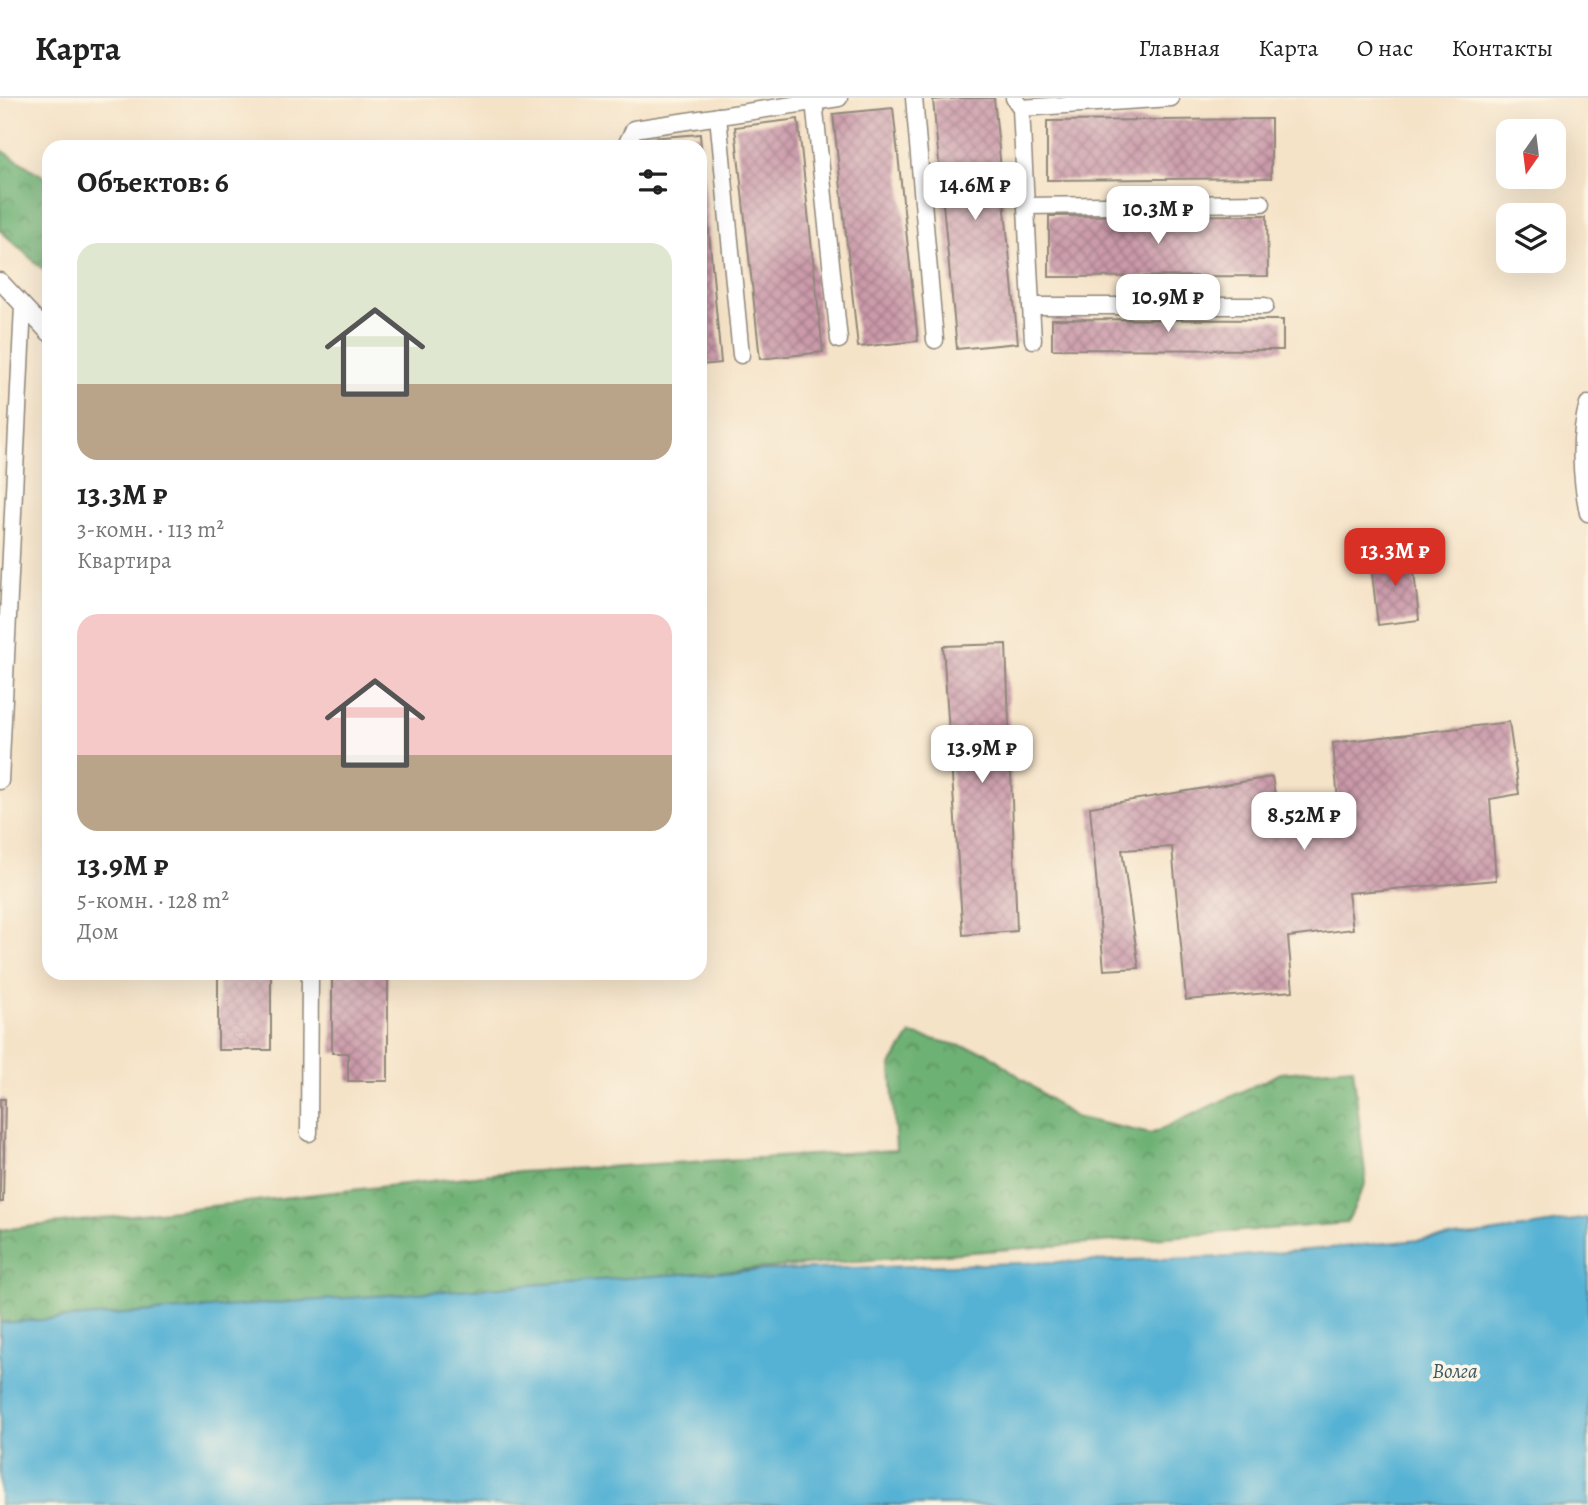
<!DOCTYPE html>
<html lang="ru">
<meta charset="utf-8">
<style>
body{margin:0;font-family:Alegreya,serif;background:#f6f6f6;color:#222;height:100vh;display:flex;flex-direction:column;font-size:26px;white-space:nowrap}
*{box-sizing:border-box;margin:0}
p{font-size:23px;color:#767676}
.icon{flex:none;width:38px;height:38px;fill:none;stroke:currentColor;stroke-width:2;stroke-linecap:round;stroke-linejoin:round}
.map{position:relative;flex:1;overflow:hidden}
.drawer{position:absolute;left:42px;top:42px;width:665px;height:840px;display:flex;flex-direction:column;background:#fff;border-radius:21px;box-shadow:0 7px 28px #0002}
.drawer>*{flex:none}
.needle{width:46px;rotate:194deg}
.fabs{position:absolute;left:1496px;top:21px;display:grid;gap:14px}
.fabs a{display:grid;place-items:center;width:70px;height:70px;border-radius:14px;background:#fff;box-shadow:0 7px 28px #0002;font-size:35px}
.price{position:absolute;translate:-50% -60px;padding:0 16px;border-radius:14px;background:#fff;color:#222;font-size:23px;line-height:46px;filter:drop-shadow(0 2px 4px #0008)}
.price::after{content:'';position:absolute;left:50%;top:42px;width:21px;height:16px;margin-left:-10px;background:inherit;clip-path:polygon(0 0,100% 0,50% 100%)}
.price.selected{background:#d93025;color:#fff}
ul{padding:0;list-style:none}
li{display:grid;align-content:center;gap:14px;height:371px;padding:0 35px}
li span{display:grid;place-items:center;height:217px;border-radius:21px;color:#555}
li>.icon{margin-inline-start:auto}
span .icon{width:126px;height:126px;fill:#fffc;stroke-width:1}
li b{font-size:30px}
h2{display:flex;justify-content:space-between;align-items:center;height:84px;padding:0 35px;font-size:30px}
header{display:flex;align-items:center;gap:42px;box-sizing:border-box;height:98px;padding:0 35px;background:#fff;border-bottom:2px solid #e0e0e0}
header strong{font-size:33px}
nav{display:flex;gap:38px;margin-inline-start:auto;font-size:24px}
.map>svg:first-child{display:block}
.forest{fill:url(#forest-crowns);stroke:#4c6e50;stroke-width:2}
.water{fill:#56b2d4;stroke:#406e80;stroke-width:2}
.building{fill:url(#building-cross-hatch)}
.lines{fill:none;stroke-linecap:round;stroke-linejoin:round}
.lane-casing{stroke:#90877a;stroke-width:19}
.lane{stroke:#fff;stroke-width:16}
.labels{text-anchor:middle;stroke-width:7;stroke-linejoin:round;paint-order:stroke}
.water-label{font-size:21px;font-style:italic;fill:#3a5a66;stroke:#fcf5e5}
</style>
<header>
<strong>Карта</strong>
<nav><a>Главная</a><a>Карта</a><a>О нас</a><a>Контакты</a></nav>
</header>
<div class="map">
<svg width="1588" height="1407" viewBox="0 0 1588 1407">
<defs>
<pattern id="forest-crowns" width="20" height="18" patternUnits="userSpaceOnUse" patternTransform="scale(1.75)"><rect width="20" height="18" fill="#6eb174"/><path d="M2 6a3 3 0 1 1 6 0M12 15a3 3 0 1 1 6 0" fill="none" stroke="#5b905f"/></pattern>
<pattern id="building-cross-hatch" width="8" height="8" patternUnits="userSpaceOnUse" patternTransform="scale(1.75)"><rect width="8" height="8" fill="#cb9aaa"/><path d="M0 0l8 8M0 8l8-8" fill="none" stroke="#a57e8b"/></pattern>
</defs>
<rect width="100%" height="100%" fill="#fcf5e5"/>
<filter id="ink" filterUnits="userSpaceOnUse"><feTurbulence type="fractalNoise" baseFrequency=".0143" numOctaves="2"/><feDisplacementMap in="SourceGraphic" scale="14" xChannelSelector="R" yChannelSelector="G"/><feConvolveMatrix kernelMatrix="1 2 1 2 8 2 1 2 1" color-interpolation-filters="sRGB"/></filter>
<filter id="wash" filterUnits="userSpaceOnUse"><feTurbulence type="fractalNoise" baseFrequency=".00686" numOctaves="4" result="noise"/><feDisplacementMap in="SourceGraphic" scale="28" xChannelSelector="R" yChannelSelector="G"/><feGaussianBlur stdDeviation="1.57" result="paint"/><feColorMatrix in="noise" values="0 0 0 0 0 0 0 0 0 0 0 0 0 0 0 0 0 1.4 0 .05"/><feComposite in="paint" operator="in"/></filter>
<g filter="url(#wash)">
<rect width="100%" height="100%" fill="#f5e3c8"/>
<!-- forest -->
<g class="forest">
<polygon points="0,51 49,82 49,177 0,132"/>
<polygon points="911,936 986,954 1074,1019 1151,1036 1281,975 1353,969 1366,1084 1347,1125 575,1185 0,1225 0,1132 501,1075 896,1052 891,967"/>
</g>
<!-- water -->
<polygon class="water" points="1588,1120 1588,1407 0,1407 0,1225 710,1174 1229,1159 1476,1137"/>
<g id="blocks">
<!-- building -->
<g class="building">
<polygon points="960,0 994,0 1018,245 957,251 933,2"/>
<polygon points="893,10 918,243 858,249 833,16"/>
<polygon points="798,21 823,254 760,261 735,29"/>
<polygon points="1271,21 1271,80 1047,82 1047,23"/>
<polygon points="700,36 701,49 639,49 638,41"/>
<polygon points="700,59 702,59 721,265 700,267"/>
<polygon points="1267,117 1268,178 1049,179 1049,118"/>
<polygon points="1052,221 1283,222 1283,252 1052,251"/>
<polygon points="1412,453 1419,522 1378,527 1370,458"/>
<polygon points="1006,546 1017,833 963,837 943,548"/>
<polygon points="1509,624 1519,696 1490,701 1496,782 1348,795 1353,831 1288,839 1293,893 1186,902 1172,749 1122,752 1139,870 1104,872 1090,709 1272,679 1279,720 1339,715 1333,645"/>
<rect x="218" y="875" width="53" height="77"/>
<polygon points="332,875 388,875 388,983 348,983 348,955 332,955"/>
<polygon points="0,1001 5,1001 3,1104 0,1104"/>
</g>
</g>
</g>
<g filter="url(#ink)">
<use href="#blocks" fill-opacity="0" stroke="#90877a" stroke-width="2"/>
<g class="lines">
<!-- lane casing -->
<g class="lane-casing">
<g id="lane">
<polyline points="914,0 935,242"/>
<polyline points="1014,0 1021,10 1171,0"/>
<polyline points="814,3 839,242"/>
<polyline points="1021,10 1031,208 1265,208"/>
<polyline points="718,18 741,257"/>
<polyline points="625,49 634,31 839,0"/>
<polyline points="1026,108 1262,105"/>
<polyline points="0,183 49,235"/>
<polyline points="1031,208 1033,242"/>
<path d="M1588,306C1578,339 1581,381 1588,415"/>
<polyline points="0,683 23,208"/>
<polyline points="309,1035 310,875"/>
</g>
</g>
<!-- lane -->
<use href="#lane" class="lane"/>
</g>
</g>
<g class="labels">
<!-- water labels -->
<g class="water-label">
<text x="1455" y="1280">Волга</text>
</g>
</g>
</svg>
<div class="fabs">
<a><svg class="needle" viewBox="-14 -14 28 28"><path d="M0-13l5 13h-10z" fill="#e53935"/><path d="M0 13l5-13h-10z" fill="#767676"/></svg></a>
<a><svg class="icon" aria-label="layers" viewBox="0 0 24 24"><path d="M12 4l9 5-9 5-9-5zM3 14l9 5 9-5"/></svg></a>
</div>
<b class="price" style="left:975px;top:124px">14.6M ₽</b>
<b class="price" style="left:1158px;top:148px">10.3M ₽</b>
<b class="price" style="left:1168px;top:236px">10.9M ₽</b>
<b class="price selected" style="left:1395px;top:490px">13.3M ₽</b>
<b class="price" style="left:982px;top:687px">13.9M ₽</b>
<b class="price" style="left:1304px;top:754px">8.52M ₽</b>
<section class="drawer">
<h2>Объектов: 6<svg class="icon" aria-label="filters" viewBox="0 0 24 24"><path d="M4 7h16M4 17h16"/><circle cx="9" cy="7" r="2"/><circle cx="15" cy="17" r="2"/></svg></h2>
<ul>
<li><span style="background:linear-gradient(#dfe7d0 65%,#b9a48a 0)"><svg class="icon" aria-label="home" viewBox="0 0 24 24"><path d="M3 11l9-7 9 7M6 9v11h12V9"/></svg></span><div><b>13.3M ₽</b><p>3-комн. · 113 m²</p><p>Квартира</p></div></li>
<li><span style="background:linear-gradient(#f6c9c9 65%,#b9a48a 0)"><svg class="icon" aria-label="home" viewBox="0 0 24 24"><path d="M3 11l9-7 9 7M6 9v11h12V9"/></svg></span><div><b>13.9M ₽</b><p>5-комн. · 128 m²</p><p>Дом</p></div></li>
</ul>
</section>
</div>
